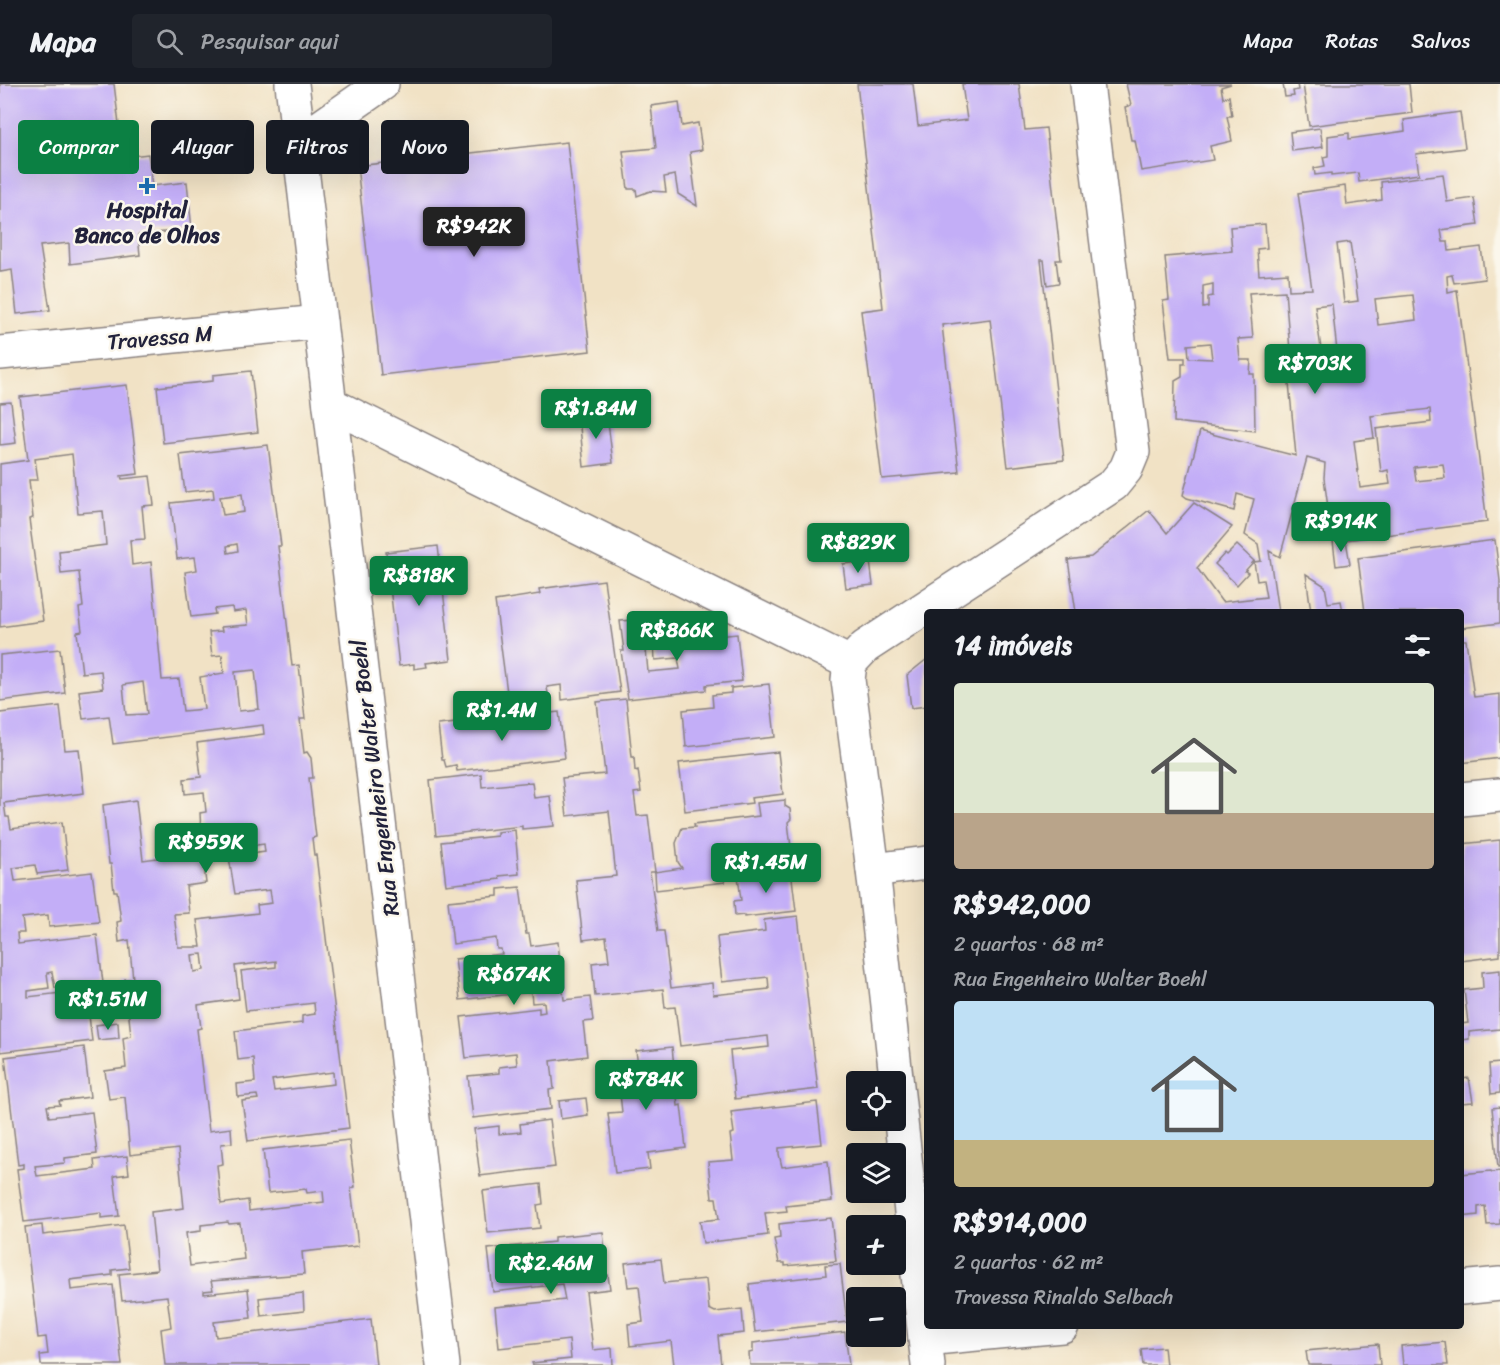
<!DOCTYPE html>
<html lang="pt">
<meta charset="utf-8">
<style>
body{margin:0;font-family:Sriracha,sans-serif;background:#20242c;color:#f1f3f6;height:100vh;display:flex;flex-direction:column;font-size:22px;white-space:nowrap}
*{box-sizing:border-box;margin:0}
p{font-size:20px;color:#9ea1a6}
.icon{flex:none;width:33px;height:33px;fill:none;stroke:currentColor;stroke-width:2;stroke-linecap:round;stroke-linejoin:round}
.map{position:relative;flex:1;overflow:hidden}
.drawer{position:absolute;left:924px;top:525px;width:540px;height:720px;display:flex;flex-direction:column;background:#171b24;border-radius:6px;box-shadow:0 6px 24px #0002}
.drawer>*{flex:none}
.hud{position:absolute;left:18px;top:36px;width:570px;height:54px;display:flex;gap:12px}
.fabs{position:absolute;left:846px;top:987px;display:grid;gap:12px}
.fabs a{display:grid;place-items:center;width:60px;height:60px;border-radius:6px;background:#171b24;box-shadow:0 6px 24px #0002;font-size:30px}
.price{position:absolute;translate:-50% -51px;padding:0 14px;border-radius:6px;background:#0b8043;color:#fff;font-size:20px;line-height:39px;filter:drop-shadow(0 2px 3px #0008)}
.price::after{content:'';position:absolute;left:50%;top:36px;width:18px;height:14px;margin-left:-9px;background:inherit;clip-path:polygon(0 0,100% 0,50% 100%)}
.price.active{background:#222;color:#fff}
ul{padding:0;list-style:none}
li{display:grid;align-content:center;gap:12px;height:318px;padding:0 30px}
li span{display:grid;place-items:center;height:186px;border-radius:6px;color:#555}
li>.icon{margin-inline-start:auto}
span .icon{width:108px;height:108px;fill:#fffc;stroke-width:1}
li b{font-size:26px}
h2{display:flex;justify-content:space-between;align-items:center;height:72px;padding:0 30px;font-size:26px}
.chip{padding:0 21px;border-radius:6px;background:#171b24;box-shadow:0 6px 24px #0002;font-size:21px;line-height:54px}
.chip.active{background:#0b8043;color:#fff}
header{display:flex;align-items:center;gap:36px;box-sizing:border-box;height:84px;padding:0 30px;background:#171b24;border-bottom:2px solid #363941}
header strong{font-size:28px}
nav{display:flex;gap:33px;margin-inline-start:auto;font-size:21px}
.search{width:420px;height:54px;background:#20242c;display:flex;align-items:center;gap:15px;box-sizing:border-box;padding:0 21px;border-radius:6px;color:#9ea1a6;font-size:22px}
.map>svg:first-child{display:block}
.building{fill:#c3aef7;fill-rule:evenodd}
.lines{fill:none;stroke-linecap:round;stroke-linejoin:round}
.minor-casing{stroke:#8a8280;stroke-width:36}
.minor{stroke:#fff;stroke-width:33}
.poi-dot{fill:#1f6fb2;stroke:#fbf7ec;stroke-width:2}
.labels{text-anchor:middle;stroke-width:5;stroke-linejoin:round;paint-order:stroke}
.poi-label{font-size:22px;font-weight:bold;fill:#22223b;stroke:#fbf7ec}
.street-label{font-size:22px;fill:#22223b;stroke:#fbf7ec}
</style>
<header>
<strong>Mapa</strong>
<div class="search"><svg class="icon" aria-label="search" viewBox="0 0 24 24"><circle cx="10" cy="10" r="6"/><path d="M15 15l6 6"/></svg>Pesquisar aqui</div>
<nav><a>Mapa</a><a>Rotas</a><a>Salvos</a></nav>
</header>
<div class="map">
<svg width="1500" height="1281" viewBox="0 0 1500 1281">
<rect width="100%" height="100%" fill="#fbf7ec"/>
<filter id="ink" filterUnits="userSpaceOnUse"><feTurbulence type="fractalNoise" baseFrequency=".0167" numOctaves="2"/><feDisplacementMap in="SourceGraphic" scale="12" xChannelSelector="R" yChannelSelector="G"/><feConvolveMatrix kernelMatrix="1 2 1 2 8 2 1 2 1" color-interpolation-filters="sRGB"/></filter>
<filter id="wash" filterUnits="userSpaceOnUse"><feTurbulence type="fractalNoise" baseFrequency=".008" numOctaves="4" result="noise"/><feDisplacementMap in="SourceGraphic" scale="24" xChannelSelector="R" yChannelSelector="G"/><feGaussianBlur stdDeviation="1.35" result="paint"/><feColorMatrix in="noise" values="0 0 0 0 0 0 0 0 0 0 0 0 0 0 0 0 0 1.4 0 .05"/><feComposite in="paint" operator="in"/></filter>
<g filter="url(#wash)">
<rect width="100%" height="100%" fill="#f1e2c5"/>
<g id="blocks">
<!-- building -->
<g class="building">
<polygon points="0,0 114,0 123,73 148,70 152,102 187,98 192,145 138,151 140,171 70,180 69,159 40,162 50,226 17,230 12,186 0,188"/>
<polygon points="857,0 913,0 918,42 967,36 962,0 1019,0 1025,46 1046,44 1061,176 1056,176 1059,199 1047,201 1044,176 1041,176 1064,376 1008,383 990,235 942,241 959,388 882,395 861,227 883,224"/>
<polygon points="1126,0 1231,0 1221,3 1223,14 1229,12 1232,32 1227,32 1232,57 1210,62 1213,76 1141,87 1135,56 1131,56 1125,23 1131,21"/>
<polygon points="1283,0 1297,0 1298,6 1293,7 1294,12 1285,13"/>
<polygon points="1303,0 1409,0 1412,29 1309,42"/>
<polygon points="679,18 682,42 698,39 702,66 690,68 697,122 678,110 675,91 664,93 666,108 650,107 637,112 636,105 628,105 623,67 656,64 651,22"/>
<polygon points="1460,28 1465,64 1416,70 1419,90 1359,98 1358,89 1331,92 1331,89 1315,91 1314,84 1325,82 1323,73 1328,72 1328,52 1349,49 1349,55 1405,47 1404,36"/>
<polygon points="1320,44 1323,63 1292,67 1290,48"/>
<polygon points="567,58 590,267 381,291 357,82"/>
<path d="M1443,90L1447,118L1474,114L1478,141L1441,146L1443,158H1448L1449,167L1481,163L1485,195L1454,199L1452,191L1447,192L1448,208L1457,206L1487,438L1346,456V453H1332L1324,394L1325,379L1307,374L1280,473L1269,467L1278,528H1076L1068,476L1091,473L1149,426L1167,449L1194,419L1232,443L1197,484L1222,518L1266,513L1263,496L1257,497L1254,478L1261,477L1258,460L1245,451L1254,415L1237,410L1234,427L1187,414L1183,411L1200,347L1296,372L1287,278H1291L1285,207L1249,209L1253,254L1238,255L1240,276H1251L1250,290H1254L1255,347L1174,338L1175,297L1182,293V279H1185V274H1170L1163,217L1169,216L1165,173L1232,167L1230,143L1265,140L1267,164L1257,165L1259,191L1288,189L1289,206L1312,205L1298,109L1345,102L1347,121L1382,116L1381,98ZM1350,158L1358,217L1344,219L1337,160ZM1213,200V212L1208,213V223L1203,224V202ZM1413,211L1416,236L1378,241L1375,215ZM1332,220L1338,277L1323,279L1315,222ZM1210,259L1212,275L1189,274L1188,261ZM1430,325L1431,338L1376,345L1381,388L1388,386L1390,400L1360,404L1354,357L1374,354L1371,332ZM1443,380L1445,394L1416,397L1414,383Z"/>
<polygon points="251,287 258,348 163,359 157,303 213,297 213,291"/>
<path d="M127,301L138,390L121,392L122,395L150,392L154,421L142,422L145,455L130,456L132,481L151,478L162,596L179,595L183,627L204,625L200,593L224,589L222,571L212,572L209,548L222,547L221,543L248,541L246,526L233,528L232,523L214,525L215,530L191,533L185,488L197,486L195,473L177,475L171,419L214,414L213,405L185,408L180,371L268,361L281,462H278L292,582L299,581L305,635H300L304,669L307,668L311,674L313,694H309L316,753L312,754L314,771H316L349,1044L248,1057L242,1017L258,1015L257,1011L238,1013L237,1000L255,998L253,974L238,976L235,947L302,939V932L315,930L314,919L246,927L241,887L276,883V877L235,882L239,915L198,921L201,944L197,945L209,1047L231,1044L232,1059L221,1060L223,1080L217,1081L221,1120L248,1116L249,1127L324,1118L323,1107L307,1109L306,1105L268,1109L263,1066L349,1056L355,1103L351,1104L358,1162L302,1168L304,1190L211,1197L213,1206L204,1207V1210L248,1205L251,1234L214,1238L216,1253L371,1235L376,1281H165L161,1245L171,1243L167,1212L122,1217L119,1190L157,1186L151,1128L184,1124L178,1065L130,1071L125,1013L109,1015L105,987L126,984L123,954L131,952L125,895H133L129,856L119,858L117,838L121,837L117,807H114L111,780H109L103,721L136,716L143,776L202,768L200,729L206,728L204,708L185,710L184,695L201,693L197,659L264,650L263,641L113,660L109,632L83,635L79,607L103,604L101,587L82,589L77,548L82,547L79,524L83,523L79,488L61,490L59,467L106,461L103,427L78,429L72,370L35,375L38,396H29L33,434L29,435L43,537L0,543V380L28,376L20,313ZM242,410L244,428L223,431L220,413ZM237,460L238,467L228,469L227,462ZM255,586L259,625L239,627L235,588ZM143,598L147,630L126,631L123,601ZM264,760L265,768L229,773L235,810L270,806L272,819L257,821L258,829L197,836L201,863H178L174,830L189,829L186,802L206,799L202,768ZM202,870L204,886L194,888L192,871ZM333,988L334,1000L274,1007L272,996ZM228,1138L229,1140L240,1139L244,1175L190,1182L186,1149L201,1147V1141Z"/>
<polygon points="11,318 16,359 0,361 0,319"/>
<polygon points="607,330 613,379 584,383 579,333"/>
<polygon points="1346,456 1350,480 1336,482 1333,457"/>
<polygon points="1495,456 1500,497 1500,539 1461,544 1461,528 1365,528 1358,474"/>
<polygon points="1237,461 1254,477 1245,487 1248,489 1237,501 1215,480 1225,469 1227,471"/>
<polygon points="438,462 451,576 426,579 427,583 414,585 414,580 399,582 386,468"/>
<polygon points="870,477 873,501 846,504 843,480"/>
<polygon points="1306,490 1325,502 1328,519 1341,517 1343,528 1311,528"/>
<polygon points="604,496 620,608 562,616 561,601 547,603 548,610 508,616 495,517 540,510 539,505"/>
<polygon points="649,535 653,565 646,566 648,588 680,585 678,574 655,576 654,561 677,559 677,556 737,550 742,597 706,601 706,606 628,615 621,567 624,567 620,537"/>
<polygon points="1461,556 1466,556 1474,613 1500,610 1500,674 1461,679"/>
<polygon points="60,565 65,609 0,617 0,571"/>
<polygon points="927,575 927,622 911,624 907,591"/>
<polygon points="769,600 775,653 686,663 683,626 713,623 712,611 731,609 731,604"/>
<polygon points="626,615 632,673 634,673 635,687 638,686 641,708 634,709 637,732 648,731 655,788 682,784 678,778 676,759 682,744 695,743 694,740 759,732 757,719 785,716 785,722 790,725 791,735 788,738 792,772 722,780 725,798 656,806 655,788 650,788 658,847 664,847 671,904 712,899 713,911 769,905 768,893 722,898 717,853 765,847 764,836 798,832 818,1005 735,1015 730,967 769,963 768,952 680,962 675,923 665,924 663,905 595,912 592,879 609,877 606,853 583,856 576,796 616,792 609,727 567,732 562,694 605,690 597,618"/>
<polygon points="60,622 65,666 79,665 84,709 4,719 6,733 9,733 11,745 62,738 68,786 37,790 35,781 13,784 15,797 92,788 99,838 49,843 48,831 22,834 24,849 17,849 18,860 97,851 103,899 55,904 52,888 47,889 49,904 28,907 28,913 86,906 92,957 0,968 0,629"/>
<polygon points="559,628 565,674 457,687 456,681 446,683 444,676 442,676 438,641"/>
<polygon points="778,668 783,710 751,714 752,719 685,727 679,679"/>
<polygon points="481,690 482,703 532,698 534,714 550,712 554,742 522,745 522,742 436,752 430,696"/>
<polygon points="515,746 519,790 499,792 500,795 446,801 441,758 497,752 497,748"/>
<polygon points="1500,756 1500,872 1461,877 1461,760"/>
<polygon points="791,786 796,827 744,833 744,831 735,832 734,817 741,816 738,792"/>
<polygon points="520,803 526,850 529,850 531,862 558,858 564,916 590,913 593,937 583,938 587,972 551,977 554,1005 549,1006 551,1025 473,1034 468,992 499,989 499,983 517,981 516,969 466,974 461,933 539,924 539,929 545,928 544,918 532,919 531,908 460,916 455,875 502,870 501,865 497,865 496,854 453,860 448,817 498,812 498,805"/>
<polygon points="1500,886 1500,945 1469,948 1469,955 1461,956 1461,940 1468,939 1464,906 1483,904 1482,888"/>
<polygon points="118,938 119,954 98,956 96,941"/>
<polygon points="84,963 90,1013 59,1017 60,1021 47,1022 49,1033 92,1028 97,1070 65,1074 65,1079 35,1082 37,1092 95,1085 94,1076 127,1072 129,1090 114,1092 119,1132 101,1134 101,1129 24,1138 17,1085 24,1084 24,1080 18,1081 5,973"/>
<polygon points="672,963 678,1022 681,1021 686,1064 648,1069 650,1085 615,1089 608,1029 622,1028 617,983 638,981 636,967"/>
<polygon points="1500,979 1500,1009 1491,1010 1489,980"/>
<polygon points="1469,994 1473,1018 1461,1019 1461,995"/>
<polygon points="586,1014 588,1031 561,1035 559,1017"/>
<polygon points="817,1018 822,1060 779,1064 779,1070 782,1083 828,1077 832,1117 786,1122 787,1127 765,1129 768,1151 703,1159 700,1137 719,1135 716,1114 712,1114 708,1078 733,1076 730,1050 734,1049 731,1028"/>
<polygon points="1500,1023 1500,1083 1498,1083 1492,1024"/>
<polygon points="549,1036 555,1083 480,1092 474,1045 499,1042 499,1050 521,1048 520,1040"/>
<polygon points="1491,1087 1492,1088 1500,1087 1500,1140 1487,1141 1485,1122 1478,1123 1478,1131 1461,1133 1461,1090"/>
<polygon points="541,1100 543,1120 537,1121 540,1144 488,1149 483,1107"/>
<polygon points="831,1134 836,1177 785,1182 785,1179 779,1179 774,1155 780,1154 779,1140"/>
<polygon points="42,1141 43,1151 124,1141 129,1184 112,1186 112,1191 70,1196 71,1206 113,1201 122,1281 41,1281 40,1271 48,1270 46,1253 38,1254 25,1143"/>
<polygon points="603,1148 605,1167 595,1168 597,1192 608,1191 610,1205 586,1208 593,1266 612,1264 613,1281 533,1281 532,1279 571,1275 569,1256 499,1264 495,1223 565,1216 562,1200 493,1208 488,1165 554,1158 554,1153"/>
<polygon points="661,1175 664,1199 706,1195 709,1225 715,1228 742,1225 744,1249 718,1252 721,1281 674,1281 671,1257 630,1262 628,1240 643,1238 639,1202 628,1203 625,1179"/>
<polygon points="840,1180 847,1238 755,1248 749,1200 826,1191 825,1181"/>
<polygon points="303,1209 304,1227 261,1232 259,1214"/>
<polygon points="845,1248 849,1281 750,1281 749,1269 753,1268 753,1259"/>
<polygon points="1445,1258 1448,1281 1403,1281 1401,1262"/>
<polygon points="1378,1260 1380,1281 1308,1281 1306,1267"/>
<polygon points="1164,1263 1166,1281 1143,1281 1141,1265"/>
</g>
</g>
</g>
<g filter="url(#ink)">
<use href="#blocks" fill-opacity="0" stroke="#8a8280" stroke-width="1.5"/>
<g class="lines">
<!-- minor casing -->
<g class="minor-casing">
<g id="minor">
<polyline points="292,0 443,1281"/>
<polyline points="299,58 382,0"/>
<polyline points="0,269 320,238"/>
<polyline points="330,320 850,579"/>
<polyline points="1461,715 1500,711"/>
<polyline points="873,786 927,779"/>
<polyline points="1461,1204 1500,1200"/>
<polyline points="925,1255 1062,1242"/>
<polyline points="928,1281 873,786 848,596 850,579 865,563 1113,401 1126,385 1133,368 1087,0"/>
</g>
</g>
<!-- minor -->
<use href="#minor" class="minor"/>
</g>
</g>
<!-- markers -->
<path class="poi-dot" d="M144 93h6v6h6v6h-6v6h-6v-6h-6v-6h6z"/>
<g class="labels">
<!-- poi labels -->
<g class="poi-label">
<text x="147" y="134">Hospital<tspan x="147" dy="25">Banco de Olhos</tspan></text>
</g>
<!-- street labels -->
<g class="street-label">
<text transform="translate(160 253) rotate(-5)" y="8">Travessa M</text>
<text transform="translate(374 694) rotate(-97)" y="8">Rua Engenheiro Walter Boehl</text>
</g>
</g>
</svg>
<div class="fabs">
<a><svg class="icon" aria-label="locate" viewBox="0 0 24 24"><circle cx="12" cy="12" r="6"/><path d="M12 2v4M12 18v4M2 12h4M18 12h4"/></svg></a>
<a><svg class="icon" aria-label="layers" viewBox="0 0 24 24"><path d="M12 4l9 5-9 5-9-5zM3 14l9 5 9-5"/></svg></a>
<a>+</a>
<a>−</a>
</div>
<b class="price active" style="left:474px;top:174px">R$942K</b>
<b class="price" style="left:1315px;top:311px">R$703K</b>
<b class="price" style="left:596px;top:356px">R$1.84M</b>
<b class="price" style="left:1341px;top:469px">R$914K</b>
<b class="price" style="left:858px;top:490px">R$829K</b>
<b class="price" style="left:419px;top:523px">R$818K</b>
<b class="price" style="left:677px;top:578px">R$866K</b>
<b class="price" style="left:502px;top:658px">R$1.4M</b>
<b class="price" style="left:206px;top:790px">R$959K</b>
<b class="price" style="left:766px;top:810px">R$1.45M</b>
<b class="price" style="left:514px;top:922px">R$674K</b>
<b class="price" style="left:108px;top:947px">R$1.51M</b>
<b class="price" style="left:646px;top:1027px">R$784K</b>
<b class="price" style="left:551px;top:1211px">R$2.46M</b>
<div class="hud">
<a class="chip active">Comprar</a>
<a class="chip">Alugar</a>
<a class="chip">Filtros</a>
<a class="chip">Novo</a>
</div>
<section class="drawer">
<h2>14 imóveis<svg class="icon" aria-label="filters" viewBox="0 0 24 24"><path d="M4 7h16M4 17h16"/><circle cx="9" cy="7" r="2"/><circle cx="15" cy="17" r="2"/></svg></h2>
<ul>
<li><span style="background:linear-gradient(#dfe7d0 70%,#b9a48a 0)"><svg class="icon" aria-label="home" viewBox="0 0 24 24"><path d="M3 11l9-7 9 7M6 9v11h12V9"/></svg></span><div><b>R$942,000</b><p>2 quartos · 68 m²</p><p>Rua Engenheiro Walter Boehl</p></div></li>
<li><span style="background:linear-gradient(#bfe0f5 75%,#c2b280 0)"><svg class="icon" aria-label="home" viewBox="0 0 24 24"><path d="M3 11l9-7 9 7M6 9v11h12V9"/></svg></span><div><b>R$914,000</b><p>2 quartos · 62 m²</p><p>Travessa Rinaldo Selbach</p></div></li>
</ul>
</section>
</div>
